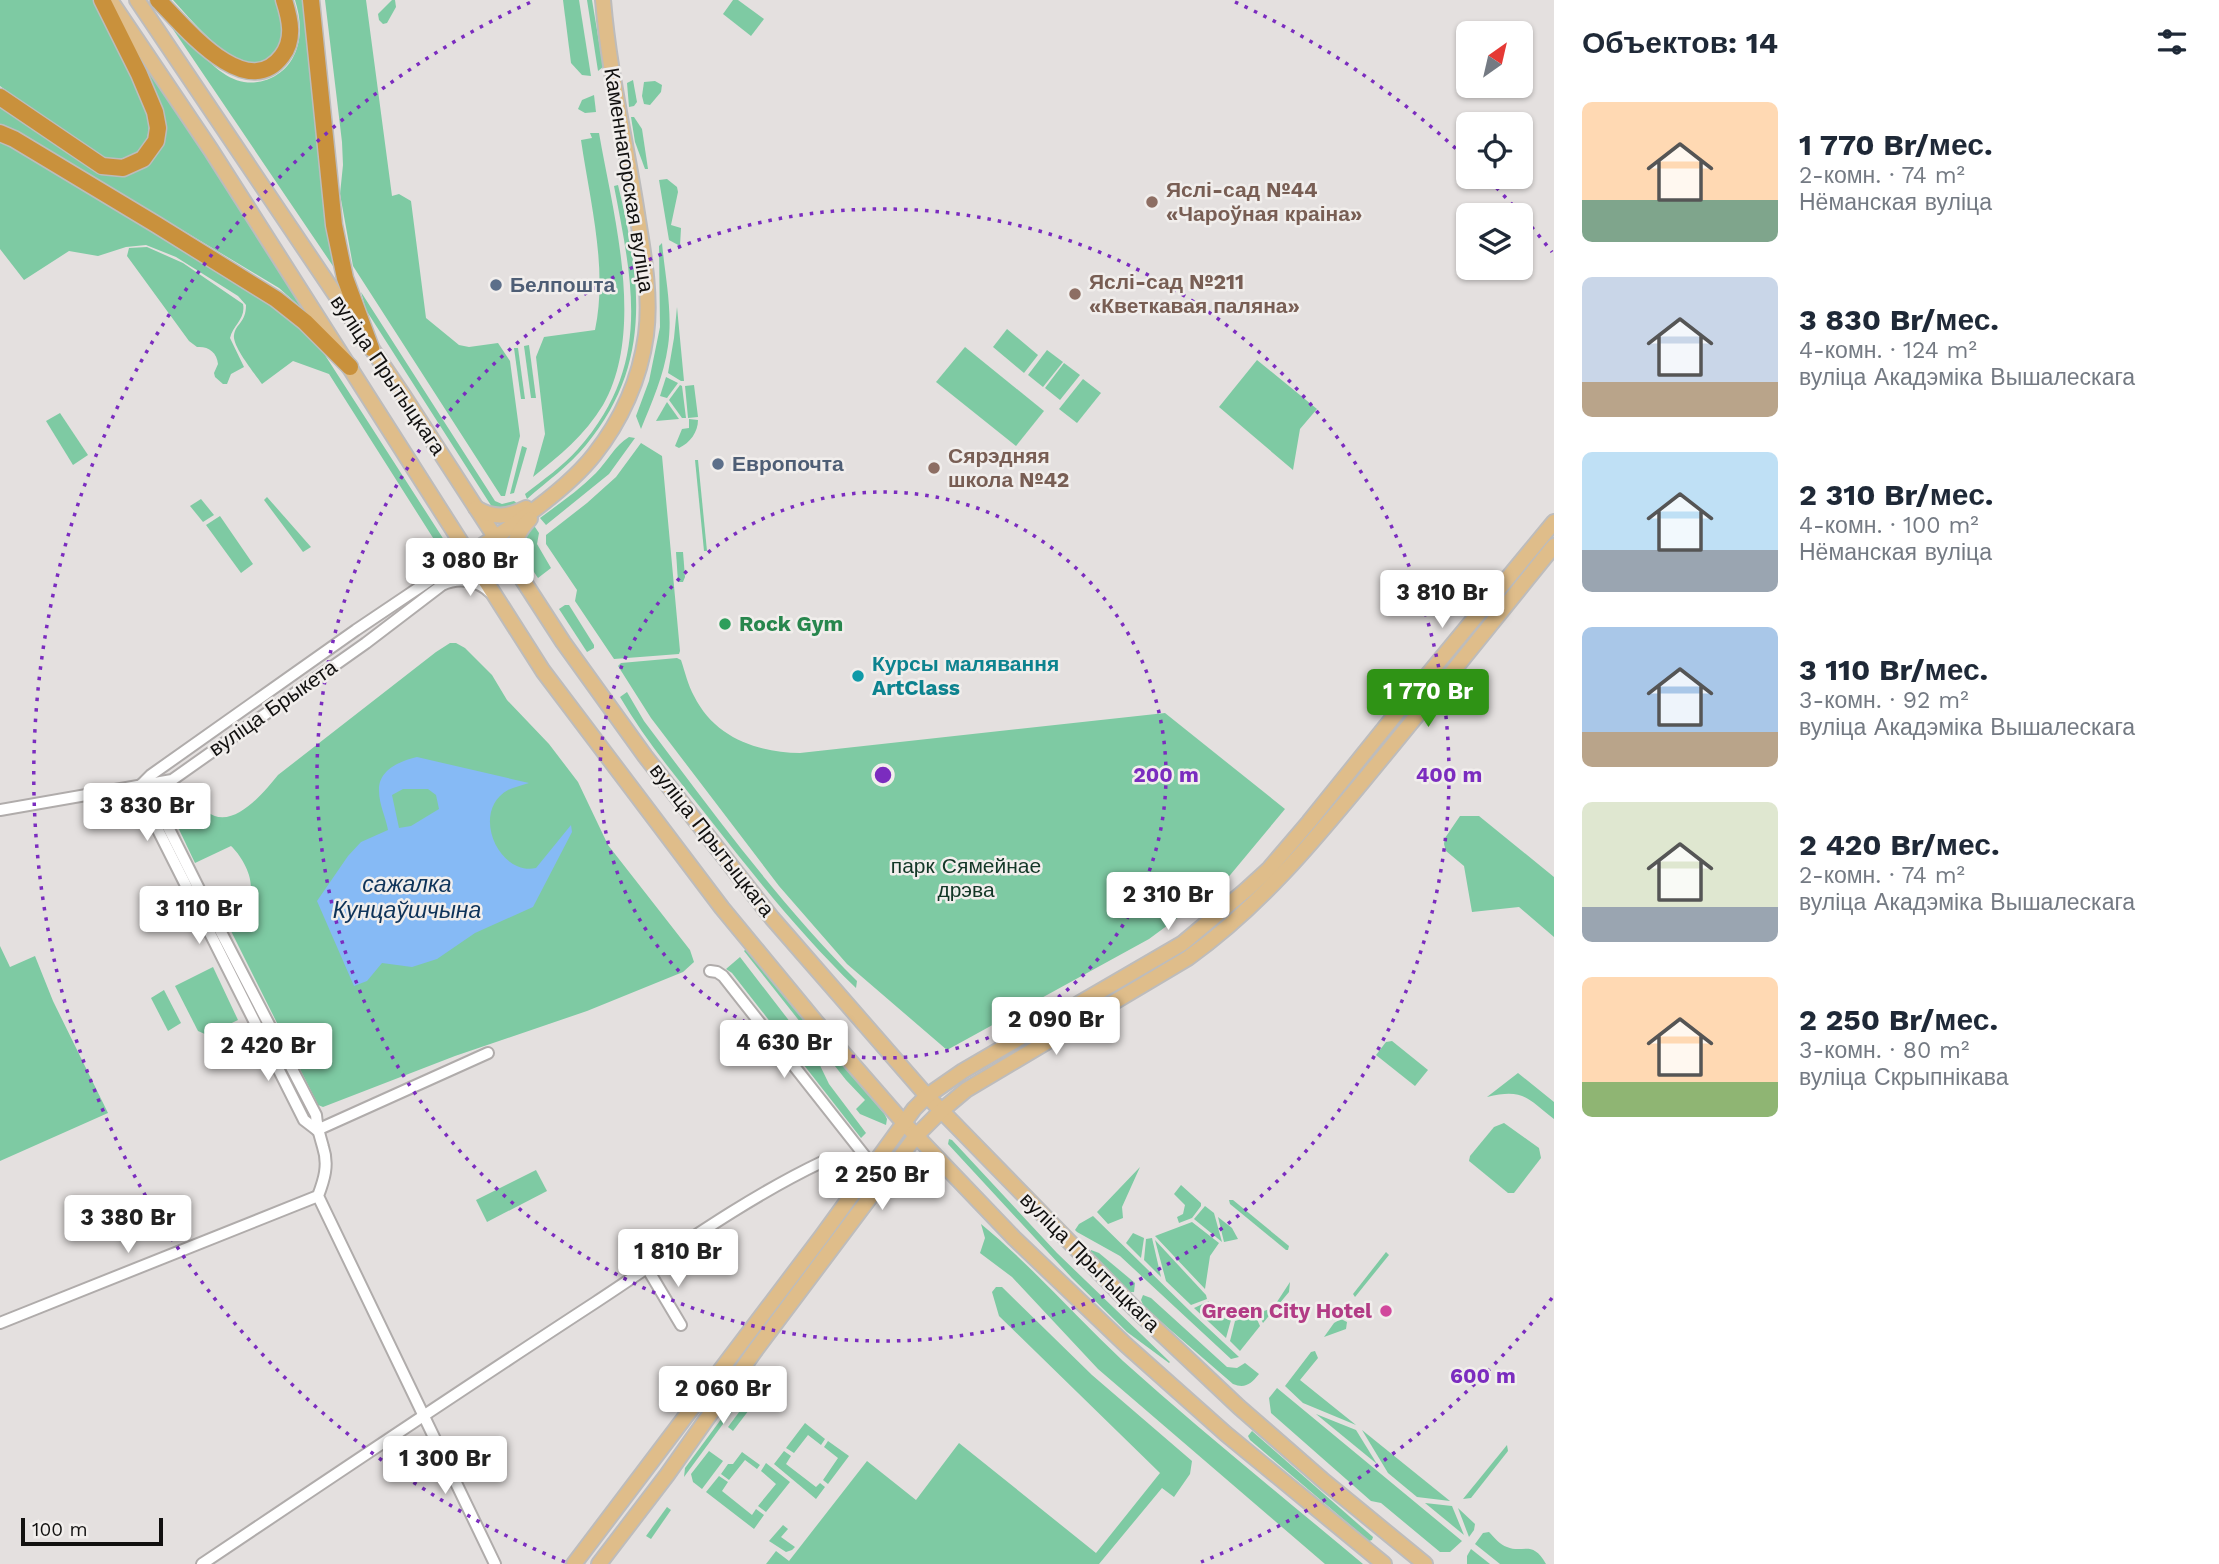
<!DOCTYPE html>
<html lang="ru">
<meta charset="utf-8">
<style>
body{margin:0;font-family:"Work Sans",sans-serif;background:#f2f2f3;color:#1f2937;height:100vh;display:flex;flex-direction:column;font-size:26px;white-space:nowrap}
*{box-sizing:border-box;margin:0}
p{font-size:23px;color:#747a83}
.icon{flex:none;width:38px;height:38px;fill:none;stroke:currentColor;stroke-width:2;stroke-linecap:round;stroke-linejoin:round}
.map{position:relative;flex:1;overflow:hidden}
.sheet{display:flex;flex-direction:column;background:#fff;width:665px}
.sheet>*{flex:none}
.needle{width:46px;rotate:34deg}
.fabs{position:absolute;left:1456px;top:21px;display:grid;gap:14px}
.fabs a{display:grid;place-items:center;width:77px;height:77px;border-radius:10px;background:#fff;box-shadow:0 2px 5px #0004;font-size:35px}
.scale{position:absolute;left:21px;bottom:18px;width:142px;box-sizing:border-box;padding-left:7px;border:4px solid #121110;border-top:0;font-size:19px;line-height:24px;white-space:nowrap;color:#121110;-webkit-text-stroke:5px #f1eeec;paint-order:stroke}
.price{position:absolute;translate:-50% -60px;padding:0 16px;border-radius:7px;background:#fff;color:#222;font-size:23px;line-height:46px;filter:drop-shadow(0 2px 4px #0008)}
.price::after{content:'';position:absolute;left:50%;top:42px;width:21px;height:16px;margin-left:-10px;background:inherit;clip-path:polygon(0 0,100% 0,50% 100%)}
.price.current{background:#2f9315;color:#fff}
ul{padding:0;list-style:none}
li{display:flex;align-items:center;gap:21px;height:175px;padding:0 28px}
li span{display:grid;place-items:center;flex:none;width:196px;height:140px;border-radius:10px;color:#555}
li>.icon{margin-inline-start:auto}
span .icon{width:84px;height:84px;fill:#fffc;stroke-width:1}
li b{font-size:30px}
h2{display:flex;justify-content:space-between;align-items:center;height:84px;padding:0 28px;font-size:30px}
main{display:flex;flex:1;min-height:0}
.map>svg:first-child{display:block}
.green{fill:#7ecaa3}
.water{fill:#86baf5;fill-rule:evenodd}
.lines{fill:none;stroke-linecap:round;stroke-linejoin:round}
.minor-casing{stroke:#b0acab;stroke-width:14}
.major-casing{stroke:#bdbcbc;stroke-width:18}
.highway-casing{stroke:#bdbcbc;stroke-width:19}
.minor{stroke:#fff;stroke-width:10}
.major{stroke:#dfbd8a;stroke-width:14}
.highway{stroke:#c9913c;stroke-width:16}
.ring{fill:none;stroke:#7b2cbf;stroke-width:3.5;stroke-dasharray:3.5 7}
.education-dot{fill:#8d6e63;stroke:#f1eeec;stroke-width:2.5}
.service-dot{fill:#5c6f8a;stroke:#f1eeec;stroke-width:2.5}
.leisure-dot{fill:#2e9e5b;stroke:#f1eeec;stroke-width:2.5}
.culture-dot{fill:#0f9aa8;stroke:#f1eeec;stroke-width:2.5}
.hotel-dot{fill:#d1479c;stroke:#f1eeec;stroke-width:2.5}
.labels{text-anchor:middle;stroke-width:5;stroke-linejoin:round;paint-order:stroke}
.street-label{font-size:21px;fill:#121110;stroke:#f1eeec}
.education-label{font-size:21px;font-weight:bold;fill:#785e54;stroke:#f1eeec;text-anchor:start}
.service-label{font-size:21px;font-weight:bold;fill:#4e5e75;stroke:#f1eeec;text-anchor:start}
.leisure-label{font-size:21px;font-weight:bold;fill:#27864d;stroke:#f1eeec;text-anchor:start}
.culture-label{font-size:21px;font-weight:bold;fill:#0d838f;stroke:#f1eeec;text-anchor:start}
.park-label{font-size:21px;fill:#123726;stroke:#f1eeec}
.hotel-label{font-size:21px;font-weight:bold;fill:#b23c85;stroke:#f1eeec;text-anchor:end}
.water-label{font-size:23px;font-style:italic;fill:#0e3359;stroke:#f1eeec}
.centre{fill:#7b2cbf;stroke:#f1eeec;stroke-width:3.5}
.ring-label{font-size:21px;text-anchor:middle;font-weight:bold;fill:#7b2cbf;stroke:#f1eeec;stroke-width:5;stroke-linejoin:round;paint-order:stroke}
</style>
<main>
<div class="map">
<svg width="1554" height="1564" viewBox="0 0 1554 1564">
<rect width="100%" height="100%" fill="#e4e0df"/>
<!-- green -->
<g class="green">
<path d="M0,0H94L148,112C154,151 131,168 94,154L0,86Z"/>
<path d="M173,0H276C281,17 289,37 276,52C246,90 193,21 173,0Z"/>
<path d="M295,0H305L335,269L164,16C181,32 204,60 223,73C250,93 287,80 297,48C302,32 300,16 295,0Z"/>
<polygon points="325,0 366,0 392,196 399,194 411,201 426,318 459,345 469,347 498,343 510,361 520,436 505,496 501,496 353,266 340,194 343,165 342,142"/>
<polygon points="392,0 395,0 396,7 387,23 383,24 379,20 378,14"/>
<polygon points="563,0 579,0 591,76 582,75 571,63"/>
<polygon points="587,0 592,0 602,60 603,67 598,71"/>
<polygon points="733,0 738,0 764,19 751,36 723,14"/>
<path d="M127,37L314,319L279,288L27,137L0,124V106L121,176C200,156 150,83 127,37Z"/>
<polygon points="633,80 637,102 634,106 629,107 627,83"/>
<polygon points="655,81 662,85 661,92 650,105 644,104 642,96 644,82"/>
<polygon points="594,95 596,112 585,113 578,109 582,100"/>
<polygon points="631,117 634,117 642,129 648,169 645,169 635,142"/>
<path d="M590,133H599C613,214 646,329 603,405C585,435 559,456 533,477L545,434L536,357L544,337L595,330C608,268 590,202 581,140L592,138Z"/>
<path d="M0,142L39,162L268,300L297,322L323,352L446,543V552L435,541L329,374L293,361L262,384C255,374 232,346 234,335C236,323 246,323 246,305L238,296L176,257L146,245L126,247L98,256L69,251L24,280L0,249Z"/>
<polygon points="667,179 677,187 678,192 671,225 681,228 680,246 669,240 659,180"/>
<path d="M618,185C641,280 653,364 586,445C569,466 547,481 527,499L525,494C543,480 563,466 578,449C652,365 633,286 614,186Z"/>
<path d="M662,243C665,276 673,312 668,346C664,375 652,402 641,429L636,416L649,381L660,327L659,246Z"/>
<path d="M147,247L183,263L243,304C246,319 233,325 230,338L244,367L231,374L227,384H223L215,377L214,373L218,364C217,352 208,346 197,347L189,341L127,256L129,248Z"/>
<polygon points="361,292 495,501 502,504 514,501 519,505 498,511 492,507 366,310"/>
<polygon points="677,307 684,381 681,381 668,373 674,338"/>
<polygon points="1007,329 1038,355 1024,373 993,347"/>
<polygon points="529,345 536,398 531,398 524,346"/>
<polygon points="965,347 1044,411 1016,446 936,382"/>
<polygon points="514,348 518,348 525,399 521,399"/>
<polygon points="1047,350 1063,362 1043,387 1028,375"/>
<polygon points="1257,360 1317,409 1300,429 1293,470 1219,407"/>
<polygon points="1064,363 1080,375 1060,400 1045,388"/>
<polygon points="666,377 678,383 667,398 660,396"/>
<polygon points="1083,379 1101,393 1077,423 1059,409"/>
<polygon points="680,385 682,386 686,418 682,418 669,400"/>
<polygon points="694,385 698,417 688,418 685,386"/>
<polygon points="667,402 679,419 656,421"/>
<polygon points="60,413 88,455 73,465 46,421"/>
<path d="M689,419L698,420C698,432 690,443 679,448L675,446L682,429L689,428Z"/>
<path d="M629,437L635,438L609,474L546,525L540,518C559,504 579,490 596,473C607,462 615,445 629,437Z"/>
<polygon points="641,443 662,456 680,651 679,654 614,659 575,601 577,590 546,544 546,535 587,503 616,477"/>
<polygon points="522,446 527,448 514,493 510,494"/>
<polygon points="695,460 698,460 707,551 704,551"/>
<polygon points="267,497 311,547 303,552 264,500"/>
<polygon points="201,499 214,515 203,522 190,506"/>
<polygon points="220,516 253,564 241,573 206,525"/>
<path d="M533,524L539,533L537,544L551,568L538,578C522,553 513,550 533,524Z"/>
<polygon points="676,552 683,552 685,577 683,582 678,582"/>
<polygon points="565,605 569,605 594,645 594,648 587,652 559,609"/>
<path d="M450,643H456L465,648L492,675L507,700L549,744L578,782L608,845L690,950L694,962L683,972L587,1011L455,1056L323,1107L318,1105L226,921L219,916C227,912 238,908 245,902C260,887 243,857 231,846L195,863L167,804L166,796L170,786C190,776 193,801 206,811C232,833 264,792 278,775L436,652Z"/>
<path d="M677,658L681,660C685,672 688,685 694,696C715,738 757,752 800,753L1165,713L1285,809L1221,886L1149,939L947,1050L847,964L779,886L651,718L618,666L621,663Z"/>
<path d="M627,692L644,721C711,810 778,902 857,981L856,988C801,935 755,877 708,817C677,778 645,740 620,697Z"/>
<polygon points="1460,816 1479,816 1554,877 1554,937 1519,907 1472,912 1464,866 1446,851 1444,844 1445,838"/>
<polygon points="0,946 10,967 35,956 53,1001 108,1113 0,1161"/>
<polygon points="748,947 838,1060 884,1113 887,1119 886,1125 860,1114 856,1109 865,1100 846,1080 744,951"/>
<polygon points="740,957 814,1053 829,1084 866,1133 861,1138 732,973 726,969"/>
<polygon points="213,967 238,1020 207,1035 198,1031 175,986"/>
<polygon points="164,990 181,1023 168,1031 151,998"/>
<polygon points="1392,1041 1428,1070 1415,1086 1376,1055 1386,1042"/>
<path d="M1518,1073L1554,1102V1119C1527,1098 1523,1088 1487,1097Z"/>
<polygon points="1504,1123 1539,1148 1541,1158 1514,1193 1508,1193 1469,1161 1470,1156 1494,1127"/>
<polygon points="949,1139 952,1140 1057,1253 1170,1362 1169,1363 1127,1332 1072,1278 948,1144"/>
<polygon points="1140,1167 1122,1207 1123,1218 1108,1224 1097,1212"/>
<polygon points="536,1170 547,1191 487,1222 476,1200"/>
<polygon points="1181,1185 1201,1203 1201,1206 1192,1218 1179,1223 1177,1217 1183,1214 1185,1205 1174,1194"/>
<polygon points="1229,1200 1233,1200 1289,1246 1288,1250 1286,1250 1230,1204"/>
<polygon points="1205,1206 1214,1213 1222,1242 1194,1219"/>
<polygon points="1093,1216 1193,1314 1239,1357 1231,1359 1120,1256 1077,1232 1075,1230 1079,1224"/>
<polygon points="1218,1217 1232,1228 1238,1239 1224,1242"/>
<polygon points="1192,1222 1219,1243 1210,1256 1205,1289 1155,1236"/>
<path d="M981,1224C1032,1266 1075,1316 1123,1361C1201,1431 1283,1497 1363,1564H1325L1098,1369L1012,1277L980,1253L985,1238Z"/>
<polygon points="1133,1233 1144,1238 1141,1258 1126,1243"/>
<polygon points="1152,1238 1161,1277 1144,1260 1146,1239"/>
<polygon points="1155,1240 1206,1295 1207,1299 1191,1305 1166,1281"/>
<polygon points="1091,1250 1099,1253 1135,1283 1134,1292 1128,1292 1091,1255"/>
<polygon points="1386,1252 1389,1255 1355,1297 1353,1294"/>
<polygon points="1290,1282 1289,1292 1263,1323 1258,1313 1273,1308"/>
<polygon points="996,1287 1002,1287 1092,1375 1192,1461 1190,1474 1174,1497 1162,1488 1099,1564 766,1564 776,1551 789,1561 867,1461 916,1500 959,1443 1096,1553 1160,1473 999,1316 992,1292"/>
<path d="M1143,1295L1151,1298L1227,1367L1237,1368L1245,1363L1259,1374C1251,1384 1245,1389 1233,1384L1144,1307L1141,1300Z"/>
<path d="M1209,1301C1210,1315 1219,1317 1231,1320L1226,1338L1194,1308Z"/>
<polygon points="1255,1315 1260,1326 1240,1351 1230,1341 1235,1321"/>
<polygon points="1341,1319 1347,1322 1346,1329 1324,1337 1334,1323"/>
<polygon points="1315,1351 1318,1358 1300,1380 1356,1425 1303,1403 1285,1386 1311,1352"/>
<polygon points="760,1371 762,1371 684,1477 685,1468 756,1372"/>
<polygon points="766,1378 771,1381 733,1431 728,1427 762,1381"/>
<polygon points="1277,1388 1462,1541 1450,1552 1440,1552 1381,1503 1371,1501 1271,1413 1269,1398"/>
<polygon points="1316,1414 1356,1430 1377,1464"/>
<polygon points="805,1423 825,1439 821,1445 808,1435 794,1453 786,1448"/>
<polygon points="1362,1430 1450,1501 1417,1497 1388,1473"/>
<polygon points="1252,1431 1373,1537 1372,1540 1369,1541 1250,1440 1248,1436"/>
<polygon points="828,1441 849,1456 828,1484 823,1480 838,1458 824,1447"/>
<polygon points="1507,1445 1508,1451 1471,1498 1463,1499"/>
<polygon points="709,1451 723,1461 702,1489 693,1482 691,1474"/>
<polygon points="784,1451 791,1456 786,1464 816,1487 820,1483 825,1487 816,1499 774,1464"/>
<polygon points="742,1452 760,1465 757,1469 745,1460 729,1480 721,1474 728,1464 733,1464"/>
<polygon points="766,1463 790,1482 766,1512 758,1506 776,1484 761,1471"/>
<polygon points="719,1476 728,1482 722,1491 752,1515 756,1509 764,1515 754,1529 706,1492"/>
<polygon points="1425,1503 1452,1506 1464,1535"/>
<polygon points="667,1507 671,1510 651,1539 646,1536"/>
<polygon points="1458,1508 1475,1524 1474,1530 1469,1537"/>
<polygon points="783,1525 788,1529 781,1537 795,1547 792,1550 786,1552 769,1541"/>
<path d="M1489,1532C1494,1537 1500,1545 1507,1547C1523,1554 1532,1539 1546,1564H1500L1475,1544L1483,1533Z"/>
<polygon points="1471,1549 1490,1564 1467,1564 1467,1556"/>
</g>
<!-- water -->
<path class="water" d="M417,757L529,783C523,785 514,787 508,790C470,811 498,876 536,868L571,825L572,832L533,907L475,933L437,959L412,967L382,963L367,981L354,986L317,901L348,856L361,842L388,830C386,818 379,804 379,791C378,770 400,761 417,757ZM403,789H428L436,795L439,809L411,826L399,828L392,795Z"/>
<g class="lines">
<!-- minor casing -->
<g class="minor-casing">
<g id="minor">
<path d="M141,785L160,811L209,909L316,1115C317,1128 320,1136 323,1147C329,1165 324,1180 318,1196L495,1564"/>
<polyline points="141,785 151,775 356,630 469,554"/>
<polyline points="144,795 152,818 304,1120 317,1130"/>
<path d="M0,810L172,780L366,643L442,585C459,577 477,580 491,593"/>
<polyline points="710,971 717,972 723,976 872,1165"/>
<polyline points="317,1130 488,1053"/>
<polyline points="647,1268 681,1325"/>
<polyline points="0,1323 318,1196"/>
<path d="M202,1564C333,1476 464,1388 596,1302C669,1254 744,1199 822,1162"/>
</g>
</g>
<!-- major casing -->
<g class="major-casing">
<g id="major">
<polyline points="110,0 211,150 543,671 722,908 816,1022 903,1122 1014,1238 1126,1345 1226,1434 1384,1564"/>
<polyline points="137,0 403,395 563,642 645,756 772,918 927,1096 1134,1308 1239,1407 1325,1482 1425,1564"/>
<path d="M476,508C494,519 508,517 526,508"/>
<path d="M469,554C509,529 565,492 594,455C621,421 640,379 646,335C651,297 644,257 638,220C627,146 609,74 603,0"/>
<path d="M512,565C513,545 516,533 530,519"/>
<polyline points="574,1564 822,1236 914,1109 927,1096 963,1071 1183,943 1245,891 1268,870 1309,822 1412,694 1554,522"/>
<path d="M599,1564L667,1475L754,1352L916,1136L941,1111L966,1090L1188,958C1262,905 1316,838 1373,769C1434,695 1494,620 1554,546"/>
</g>
</g>
<!-- highway casing -->
<g class="highway-casing">
<g id="highway">
<path d="M158,0C184,26 246,104 282,56C295,39 290,19 284,0"/>
<polyline points="311,0 334,225 345,278 371,348"/>
<polyline points="0,97 102,166 123,168 143,159 156,141 158,128 155,112 139,74 102,0"/>
<polyline points="0,133 14,139 157,225 276,299 305,322 350,367"/>
</g>
</g>
<!-- minor -->
<use href="#minor" class="minor"/>
<!-- major -->
<use href="#major" class="major"/>
<!-- highway -->
<use href="#highway" class="highway"/>
</g>
<!-- distance rings -->
<g class="ring">
<circle cx="883" cy="775" r="283"/>
<circle cx="883" cy="775" r="566"/>
<path d="M1552 1298A849 849 0 0 1 1201 1562M565 1562A849 849 0 0 1 531 2M1235 2A849 849 0 0 1 1467 159M1489 180A849 849 0 0 1 1552 252"/>
</g>
<!-- markers -->
<g class="education-dot">
<circle cx="1152" cy="202" r="7"/>
<circle cx="1075" cy="294" r="7"/>
<circle cx="934" cy="468" r="7"/>
</g>
<g class="service-dot">
<circle cx="496" cy="285" r="7"/>
<circle cx="718" cy="464" r="7"/>
</g>
<circle class="leisure-dot" cx="725" cy="624" r="7"/>
<circle class="culture-dot" cx="858" cy="676" r="7"/>
<circle class="hotel-dot" cx="1386" cy="1311" r="7"/>
<g class="labels">
<!-- street labels -->
<g class="street-label">
<text transform="translate(629 180) rotate(81)" y="7">Каменнагорская вуліца</text>
<text transform="translate(388 375) rotate(56)" y="7">вуліца Прытыцкага</text>
<text transform="translate(273 708) rotate(-35)" y="7">вуліца Брыкета</text>
<text transform="translate(712 840) rotate(52)" y="7">вуліца Прытыцкага</text>
<text transform="translate(1090 1262) rotate(45)" y="7">вуліца Прытыцкага</text>
</g>
<!-- education labels -->
<g class="education-label">
<text x="1166" y="197">Яслі-сад №44<tspan x="1166" dy="24">«Чароўная краіна»</tspan></text>
<text x="1089" y="289">Яслі-сад №211<tspan x="1089" dy="24">«Кветкавая паляна»</tspan></text>
<text x="948" y="463">Сярэдняя<tspan x="948" dy="24">школа №42</tspan></text>
</g>
<!-- service labels -->
<g class="service-label">
<text x="510" y="292">Белпошта</text>
<text x="732" y="471">Европочта</text>
</g>
<!-- leisure labels -->
<g class="leisure-label">
<text x="739" y="631">Rock Gym</text>
</g>
<!-- culture labels -->
<g class="culture-label">
<text x="872" y="671">Курсы малявання<tspan x="872" dy="24">ArtClass</tspan></text>
</g>
<!-- park labels -->
<g class="park-label">
<text x="966" y="873">парк Сямейнае<tspan x="966" dy="24">дрэва</tspan></text>
</g>
<!-- hotel labels -->
<g class="hotel-label">
<text x="1372" y="1318">Green City Hotel</text>
</g>
<!-- water labels -->
<g class="water-label">
<text x="407" y="892">сажалка<tspan x="407" dy="26">Кунцаўшчына</tspan></text>
</g>
</g>
<circle cx="883" cy="775" r="10" class="centre"/>
<g class="ring-label">
<text x="1166" y="782">200 m</text>
<text x="1449" y="782">400 m</text>
<text x="1483" y="1383">600 m</text>
</g>
</svg>
<div class="fabs">
<a><svg class="needle" viewBox="-14 -14 28 28"><path d="M0-13l5 13h-10z" fill="#e53935"/><path d="M0 13l5-13h-10z" fill="#747a83"/></svg></a>
<a><svg class="icon" aria-label="locate" viewBox="0 0 24 24"><circle cx="12" cy="12" r="6"/><path d="M12 2v4M12 18v4M2 12h4M18 12h4"/></svg></a>
<a><svg class="icon" aria-label="layers" viewBox="0 0 24 24"><path d="M12 4l9 5-9 5-9-5zM3 14l9 5 9-5"/></svg></a>
</div>
<div class="scale">100 m</div>
<b class="price" style="left:470px;top:598px">3 080 Br</b>
<b class="price" style="left:1442px;top:630px">3 810 Br</b>
<b class="price current" style="left:1428px;top:729px">1 770 Br</b>
<b class="price" style="left:147px;top:843px">3 830 Br</b>
<b class="price" style="left:1168px;top:932px">2 310 Br</b>
<b class="price" style="left:199px;top:946px">3 110 Br</b>
<b class="price" style="left:1056px;top:1057px">2 090 Br</b>
<b class="price" style="left:784px;top:1080px">4 630 Br</b>
<b class="price" style="left:268px;top:1083px">2 420 Br</b>
<b class="price" style="left:882px;top:1212px">2 250 Br</b>
<b class="price" style="left:128px;top:1255px">3 380 Br</b>
<b class="price" style="left:678px;top:1289px">1 810 Br</b>
<b class="price" style="left:723px;top:1426px">2 060 Br</b>
<b class="price" style="left:445px;top:1496px">1 300 Br</b>
</div>
<section class="sheet">
<h2>Объектов: 14<svg class="icon" aria-label="filters" viewBox="0 0 24 24"><path d="M4 7h16M4 17h16"/><circle cx="9" cy="7" r="2"/><circle cx="15" cy="17" r="2"/></svg></h2>
<ul>
<li><span style="background:linear-gradient(#ffd9b3 70%,#7fa58c 0)"><svg class="icon" aria-label="home" viewBox="0 0 24 24"><path d="M3 11l9-7 9 7M6 9v11h12V9"/></svg></span><div><b>1 770 Br/мес.</b><p>2-комн. · 74 m²</p><p>Нёманская вуліца</p></div></li>
<li><span style="background:linear-gradient(#c9d6e8 75%,#b9a48a 0)"><svg class="icon" aria-label="home" viewBox="0 0 24 24"><path d="M3 11l9-7 9 7M6 9v11h12V9"/></svg></span><div><b>3 830 Br/мес.</b><p>4-комн. · 124 m²</p><p>вуліца Акадэміка Вышалескага</p></div></li>
<li><span style="background:linear-gradient(#bfe0f5 70%,#9aa5b1 0)"><svg class="icon" aria-label="home" viewBox="0 0 24 24"><path d="M3 11l9-7 9 7M6 9v11h12V9"/></svg></span><div><b>2 310 Br/мес.</b><p>4-комн. · 100 m²</p><p>Нёманская вуліца</p></div></li>
<li><span style="background:linear-gradient(#a9c7e8 75%,#b9a48a 0)"><svg class="icon" aria-label="home" viewBox="0 0 24 24"><path d="M3 11l9-7 9 7M6 9v11h12V9"/></svg></span><div><b>3 110 Br/мес.</b><p>3-комн. · 92 m²</p><p>вуліца Акадэміка Вышалескага</p></div></li>
<li><span style="background:linear-gradient(#dfe7d0 75%,#9aa5b1 0)"><svg class="icon" aria-label="home" viewBox="0 0 24 24"><path d="M3 11l9-7 9 7M6 9v11h12V9"/></svg></span><div><b>2 420 Br/мес.</b><p>2-комн. · 74 m²</p><p>вуліца Акадэміка Вышалескага</p></div></li>
<li><span style="background:linear-gradient(#ffd9b3 75%,#8fb573 0)"><svg class="icon" aria-label="home" viewBox="0 0 24 24"><path d="M3 11l9-7 9 7M6 9v11h12V9"/></svg></span><div><b>2 250 Br/мес.</b><p>3-комн. · 80 m²</p><p>вуліца Скрыпнікава</p></div></li>
</ul>
</section>
</main>
